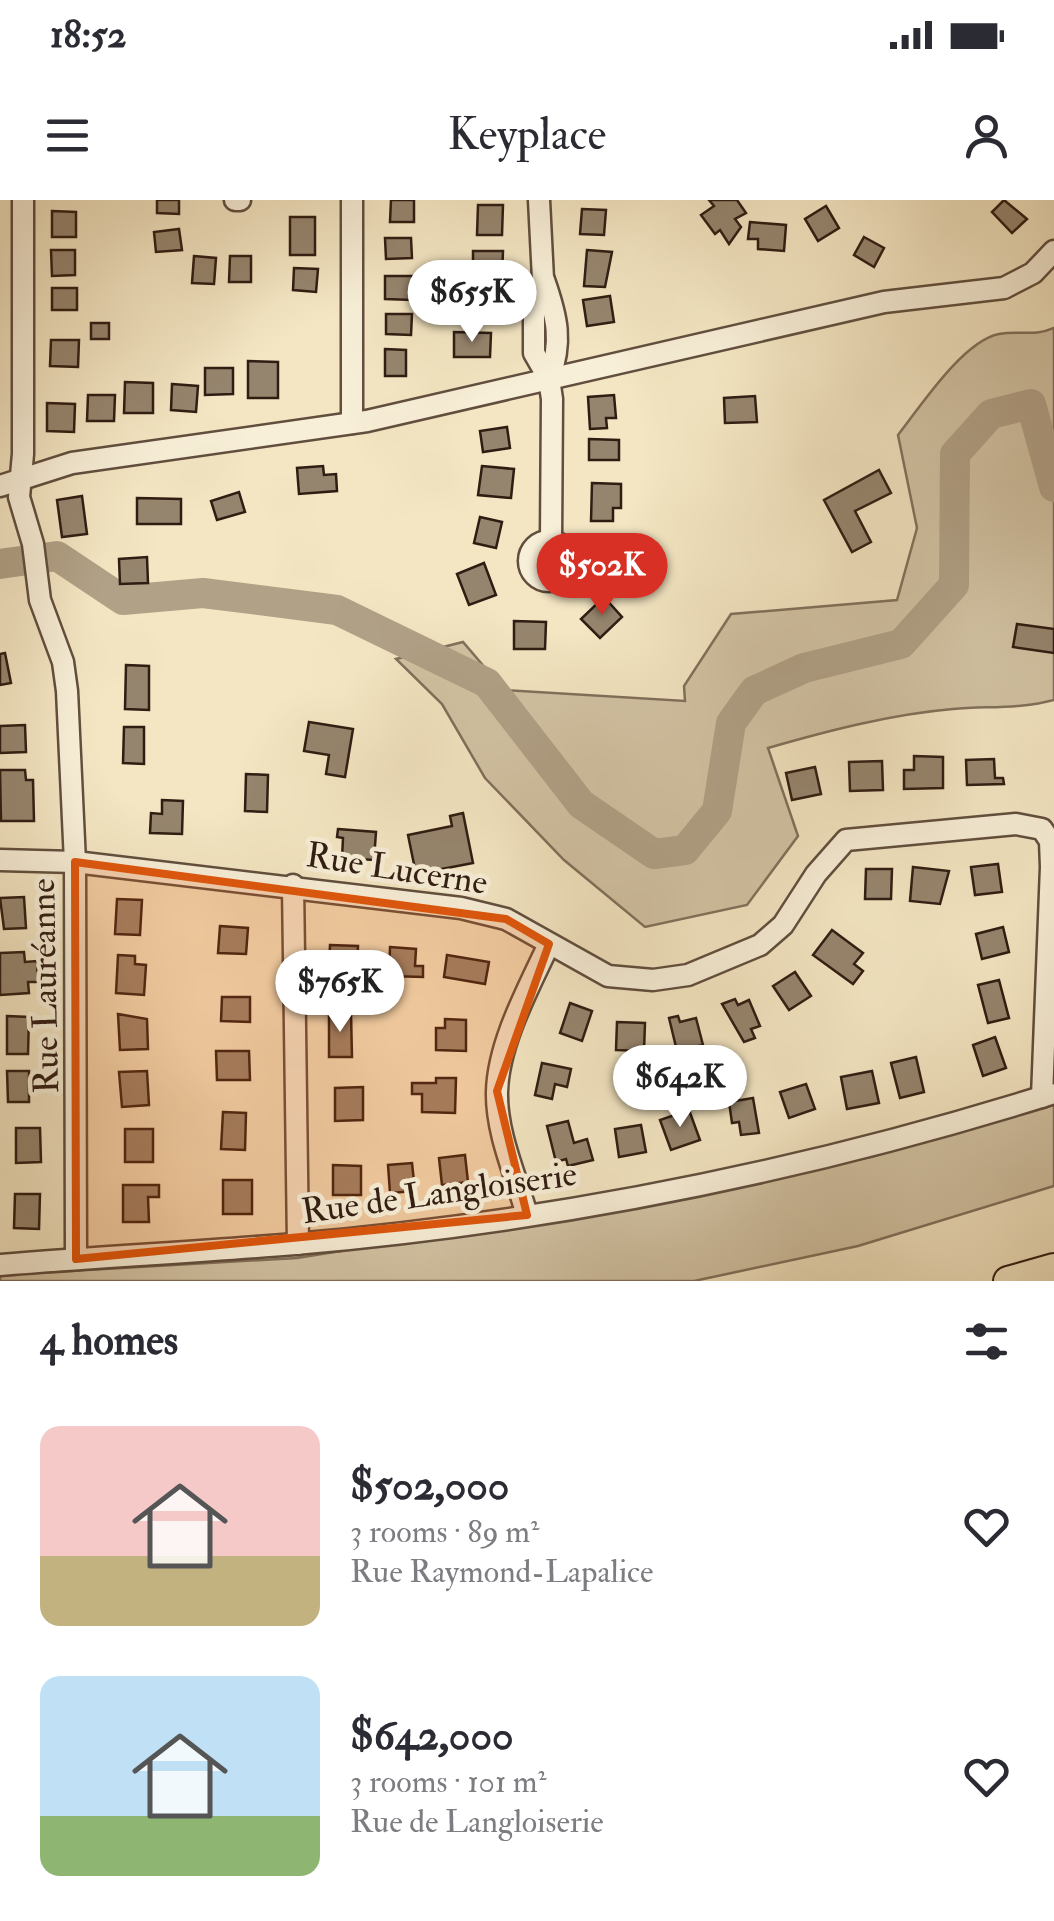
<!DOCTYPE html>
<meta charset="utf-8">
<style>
body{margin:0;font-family:"IM FELL Double Pica",serif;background:#f7f7f7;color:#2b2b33;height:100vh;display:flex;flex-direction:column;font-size:38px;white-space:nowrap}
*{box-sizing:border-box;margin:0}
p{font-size:32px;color:#7c7c81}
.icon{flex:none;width:55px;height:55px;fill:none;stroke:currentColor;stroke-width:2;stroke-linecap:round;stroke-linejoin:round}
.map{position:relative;height:1081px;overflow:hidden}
.drawer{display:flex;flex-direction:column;background:#fff;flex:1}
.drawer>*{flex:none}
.price{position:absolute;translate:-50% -85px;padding:0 22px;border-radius:35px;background:#fff;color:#222;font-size:32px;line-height:65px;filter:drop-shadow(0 2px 5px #0008)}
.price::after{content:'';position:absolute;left:50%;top:60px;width:30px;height:22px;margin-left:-15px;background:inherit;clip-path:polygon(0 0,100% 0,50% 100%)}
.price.selected{background:#d93025;color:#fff}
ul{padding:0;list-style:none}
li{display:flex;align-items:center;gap:30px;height:250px;padding:0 40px}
li span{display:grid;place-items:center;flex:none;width:280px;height:200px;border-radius:20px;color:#555}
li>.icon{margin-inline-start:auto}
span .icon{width:120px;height:120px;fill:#fffc;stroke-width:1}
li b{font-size:42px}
h2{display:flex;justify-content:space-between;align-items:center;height:120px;padding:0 40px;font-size:42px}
.status{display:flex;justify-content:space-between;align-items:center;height:70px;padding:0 50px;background:#fff;direction:ltr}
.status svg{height:28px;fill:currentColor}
header{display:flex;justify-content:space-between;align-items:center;height:130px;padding:0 40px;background:#fff;font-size:45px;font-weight:600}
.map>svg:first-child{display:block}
.green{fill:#d3c4a5;stroke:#82705c;stroke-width:2.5}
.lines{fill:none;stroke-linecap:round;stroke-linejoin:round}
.river{stroke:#b1a187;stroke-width:30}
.building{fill:#96856e;stroke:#301c12;stroke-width:2.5}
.minor-casing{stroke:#614e3e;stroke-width:25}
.highway-casing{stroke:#301c12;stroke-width:32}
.minor{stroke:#f8efd8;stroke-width:20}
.highway{stroke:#f4e6c3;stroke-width:28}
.marked{fill:#df560c;fill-opacity:0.2;stroke:#df560c;stroke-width:8;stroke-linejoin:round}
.labels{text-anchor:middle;stroke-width:9;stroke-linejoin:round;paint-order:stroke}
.street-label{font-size:35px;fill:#301c12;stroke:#f8efd8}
</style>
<div class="status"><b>18:52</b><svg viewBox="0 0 49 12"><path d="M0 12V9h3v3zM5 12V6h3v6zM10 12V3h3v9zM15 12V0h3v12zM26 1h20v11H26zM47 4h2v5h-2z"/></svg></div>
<header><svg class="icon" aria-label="menu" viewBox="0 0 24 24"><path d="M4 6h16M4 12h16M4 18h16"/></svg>Keyplace<svg class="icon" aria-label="person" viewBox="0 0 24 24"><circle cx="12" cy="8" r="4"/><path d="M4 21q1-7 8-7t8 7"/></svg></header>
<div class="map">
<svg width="1054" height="1081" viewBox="0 0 1054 1081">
<rect width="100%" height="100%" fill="#f4e6c3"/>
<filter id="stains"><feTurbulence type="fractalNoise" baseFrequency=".002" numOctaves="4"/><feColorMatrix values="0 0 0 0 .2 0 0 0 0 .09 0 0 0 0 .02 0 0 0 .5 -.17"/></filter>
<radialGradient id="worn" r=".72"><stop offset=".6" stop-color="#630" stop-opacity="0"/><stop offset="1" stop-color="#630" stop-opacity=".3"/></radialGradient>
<!-- green -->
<g class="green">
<path d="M1054,128V500C1021,509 987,506 953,509C892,514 827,531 768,548L798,636L747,705L645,727L564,660L485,578L442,504L396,459L463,442L504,490L685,501L684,486L731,414L897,400L917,328L898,235C920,207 963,141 999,134C1019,130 1034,137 1054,128Z"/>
<polygon points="1054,901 1054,986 858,1046 694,1081 0,1081 0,1075 297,1058 537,1020 871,957"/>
</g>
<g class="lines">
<!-- river -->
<polyline class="river" points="0,364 57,356 123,400 203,393 337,410 487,483 581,604 654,654 685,650 717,611 731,523 754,491 804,468 901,444 954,385 955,254 991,214 1031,204 1054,287"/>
</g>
<!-- building -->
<g class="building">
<polygon points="157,0 179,0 179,14 157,13"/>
<polygon points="391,0 414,0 414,22 390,22"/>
<polygon points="709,0 737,0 746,13 735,19 741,27 729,44 720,30 715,34 701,15 714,6"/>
<polygon points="1004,0 1027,19 1012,33 992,12"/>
<polygon points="478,5 503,5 502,35 477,35"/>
<polygon points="826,6 839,28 818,41 805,19"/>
<polygon points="582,9 606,10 604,35 580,34"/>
<polygon points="52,11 76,12 76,37 52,37"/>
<rect x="290" y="17" width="25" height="38"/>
<polygon points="750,22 786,25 784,51 758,49 758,39 748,39"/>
<polygon points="179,29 182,50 156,52 154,32"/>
<polygon points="864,37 884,48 874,67 854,55"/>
<polygon points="385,38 411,38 412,58 386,59"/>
<polygon points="51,50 75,50 75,75 52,76"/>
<polygon points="587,50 612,52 605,87 584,86"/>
<polygon points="473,51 503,51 502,76 473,75"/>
<polygon points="194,56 216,58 214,84 192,83"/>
<polygon points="230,56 251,56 251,82 229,82"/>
<polygon points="294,68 318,69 316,92 293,90"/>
<polygon points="385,76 413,76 413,100 385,99"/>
<rect x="52" y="88" width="25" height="22"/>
<polygon points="610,96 614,122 587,126 583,100"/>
<polygon points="386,114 412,114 411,135 386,134"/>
<rect x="91" y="123" width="18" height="16"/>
<polygon points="454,132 491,133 490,157 454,157"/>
<polygon points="51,140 79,140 78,167 50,166"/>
<polygon points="385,149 406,150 406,176 385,176"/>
<polygon points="248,161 278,162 278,198 248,198"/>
<polygon points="205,168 233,168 233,194 205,195"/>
<polygon points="125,182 153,183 153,213 124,213"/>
<polygon points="172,184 198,186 196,212 171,210"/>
<polygon points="88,195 115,195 114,221 87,221"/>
<polygon points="614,195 616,218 606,218 607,228 590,229 588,197"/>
<polygon points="755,196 757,222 725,223 724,198"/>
<polygon points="47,203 75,204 74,232 47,231"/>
<polygon points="507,227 510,248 483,252 480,231"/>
<polygon points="589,239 619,240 619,260 589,260"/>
<polygon points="323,266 324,275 336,274 337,291 299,294 297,268"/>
<polygon points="482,266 514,269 511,298 478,295"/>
<polygon points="879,270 891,293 855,311 871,342 852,352 824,300"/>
<polygon points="592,283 621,284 621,308 613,308 613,321 591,321"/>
<polygon points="239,292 245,312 217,320 211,301"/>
<polygon points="82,296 87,334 62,337 57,300"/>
<polygon points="137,298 181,299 181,324 137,324"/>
<polygon points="480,317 502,322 496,348 474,343"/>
<rect x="606" y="339" width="24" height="24"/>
<polygon points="147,357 148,383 120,384 119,359"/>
<polygon points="484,363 496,395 469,405 457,374"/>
<polygon points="604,397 622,417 600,438 581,419"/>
<polygon points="514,421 546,422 545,449 514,449"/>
<polygon points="1017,424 1054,429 1054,453 1013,447"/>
<polygon points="5,453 11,483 0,485 0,454"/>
<polygon points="126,465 149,466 149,510 125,509"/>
<polygon points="309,522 353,529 345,577 326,574 329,555 304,551"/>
<polygon points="25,525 26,552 0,553 0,526"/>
<polygon points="124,527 144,527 144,564 123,563"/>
<polygon points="914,556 943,557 943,588 904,589 904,570 914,570"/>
<polygon points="994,559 995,578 1003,578 1004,584 967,585 966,560"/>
<polygon points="882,561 883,590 850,591 849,562"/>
<polygon points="815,567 821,594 792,600 786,573"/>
<polygon points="0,570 25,570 26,580 33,580 34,621 1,621"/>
<polygon points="246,574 268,575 267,612 245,611"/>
<polygon points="162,600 183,601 182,634 150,633 151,613 162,614"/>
<polygon points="463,613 473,663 416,674 408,635 452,626 450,616"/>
<polygon points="338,629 376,632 374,660 342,658 343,638 337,637"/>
<polygon points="998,664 1002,692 975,695 971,667"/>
<polygon points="913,667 949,671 940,704 910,701"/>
<polygon points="866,669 892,669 891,699 865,699"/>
<polygon points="24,697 26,728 4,729 0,698"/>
<polygon points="117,699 142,700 140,735 115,734"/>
<polygon points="220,726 248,728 246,754 218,753"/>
<polygon points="1003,727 1009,752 982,759 976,734"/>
<polygon points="832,730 863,753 854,764 863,771 853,784 813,755"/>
<polygon points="330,745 358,746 357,768 329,767"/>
<polygon points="390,747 416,749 415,766 423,766 423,777 389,776"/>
<polygon points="24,752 25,762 37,761 38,782 28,782 29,793 0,795 0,753"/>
<polygon points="118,755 135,756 135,764 146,765 144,795 116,793"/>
<polygon points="447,755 489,762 485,784 444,777"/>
<polygon points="795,772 811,796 789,810 773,786"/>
<polygon points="999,780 1009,818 988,823 978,785"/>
<polygon points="222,797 250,797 250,822 221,821"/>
<polygon points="735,799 738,805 749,800 760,826 751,829 755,838 744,842 722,804"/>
<polygon points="570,803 592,811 582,841 560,833"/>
<polygon points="329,813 351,813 352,857 329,857"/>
<polygon points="118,814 147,819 148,849 120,850"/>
<polygon points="7,816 29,817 28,854 7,854"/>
<polygon points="678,816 680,822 696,818 703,845 677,851 669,818"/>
<polygon points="445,819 466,820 466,851 436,850 436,828 445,828"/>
<polygon points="617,822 645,823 644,851 616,850"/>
<polygon points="995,837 1006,868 983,876 973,845"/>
<polygon points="216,851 249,851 250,880 217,880"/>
<polygon points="916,857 924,892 900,898 891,863"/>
<polygon points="542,863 571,869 567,887 555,884 552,899 535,895"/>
<polygon points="7,871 29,871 29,902 8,902"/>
<polygon points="147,871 149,905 122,907 119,872"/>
<polygon points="872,871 879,903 847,909 841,877"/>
<polygon points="436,878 456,878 455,913 422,912 422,894 412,894 412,883 436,883"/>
<polygon points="806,884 815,909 789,918 780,892"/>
<polygon points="363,887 363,920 335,921 335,888"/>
<polygon points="753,898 759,933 741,935 739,922 732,923 729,902"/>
<polygon points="689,910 700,940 671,950 660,920"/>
<polygon points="223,912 246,913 245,950 221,949"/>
<polygon points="568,921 574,943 587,939 593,960 568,966 566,959 556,962 547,926"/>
<polygon points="641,925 646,952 619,957 615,929"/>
<polygon points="16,928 40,928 41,962 16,963"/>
<rect x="125" y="929" width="28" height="33"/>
<polygon points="465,955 468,982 442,985 439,958"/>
<polygon points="412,963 415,991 390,993 388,965"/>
<polygon points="333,965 361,966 361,995 333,995"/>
<rect x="223" y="980" width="29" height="34"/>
<polygon points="123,985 159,985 159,997 148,997 149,1022 123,1022"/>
<polygon points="15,994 40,994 39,1029 14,1028"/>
</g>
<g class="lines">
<!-- minor casing -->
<g class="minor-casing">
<g id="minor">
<polyline points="23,0 23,254 19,297 33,344 40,400 63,462 67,491 75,662 76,1059"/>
<polyline points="235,0 240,0"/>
<polyline points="539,0 543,79 534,115 534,153 549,179 552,199 551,341"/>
<path d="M544,80C557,117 563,142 549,179"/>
<polyline points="352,223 352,0"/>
<polyline points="0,286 72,263 367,221 884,102 1004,88 1033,73 1054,51"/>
<circle cx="549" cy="361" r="20"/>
<polyline points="0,660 75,662 461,708 506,719 608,776 653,780 688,775 760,745 783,725 816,674 846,640 1016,624 1042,629 1050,641 1051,667 1042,897"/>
<polyline points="293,685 298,1044"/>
<path d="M527,1015C516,976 496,933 497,892C498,843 529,787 549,744"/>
<path d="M0,1065C98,1057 197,1052 295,1044C551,1022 806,971 1051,894"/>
</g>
</g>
<!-- highway casing -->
<g class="highway-casing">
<polyline id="highway" points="1008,1081 1054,1068"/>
</g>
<!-- minor -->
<use href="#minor" class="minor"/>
<!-- highway -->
<use href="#highway" class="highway"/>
</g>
<!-- marked area -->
<path class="marked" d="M75,662L506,719L549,744L497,891L527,1015L76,1059Z"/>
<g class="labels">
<!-- street labels -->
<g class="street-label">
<text transform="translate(397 668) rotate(9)" y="12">Rue Lucerne</text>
<text transform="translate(44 786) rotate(-91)" y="12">Rue Lauréanne</text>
<text transform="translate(439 992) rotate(-8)" y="12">Rue de Langloiserie</text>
</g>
</g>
<rect width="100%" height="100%" filter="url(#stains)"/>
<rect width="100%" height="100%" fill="url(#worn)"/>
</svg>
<b class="price" style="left:472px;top:145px">$655K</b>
<b class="price selected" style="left:602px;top:418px">$502K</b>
<b class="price" style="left:340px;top:835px">$765K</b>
<b class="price" style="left:680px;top:930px">$642K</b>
</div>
<section class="drawer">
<h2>4 homes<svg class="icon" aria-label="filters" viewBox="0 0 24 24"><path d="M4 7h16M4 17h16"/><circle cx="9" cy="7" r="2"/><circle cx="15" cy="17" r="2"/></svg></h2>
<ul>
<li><span style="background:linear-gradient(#f6c9c9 65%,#c2b280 0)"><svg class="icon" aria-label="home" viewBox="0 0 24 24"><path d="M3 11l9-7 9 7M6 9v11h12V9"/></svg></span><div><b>$502,000</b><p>3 rooms · 89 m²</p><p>Rue Raymond-Lapalice</p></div><svg class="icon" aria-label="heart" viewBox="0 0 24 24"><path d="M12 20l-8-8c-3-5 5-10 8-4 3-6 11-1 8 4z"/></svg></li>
<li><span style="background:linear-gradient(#bfe0f5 70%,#8fb573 0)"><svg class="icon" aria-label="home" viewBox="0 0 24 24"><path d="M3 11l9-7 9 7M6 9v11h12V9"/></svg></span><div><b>$642,000</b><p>3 rooms · 101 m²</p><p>Rue de Langloiserie</p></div><svg class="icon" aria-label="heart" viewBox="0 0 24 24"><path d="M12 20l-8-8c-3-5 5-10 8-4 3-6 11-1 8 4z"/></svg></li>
</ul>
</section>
